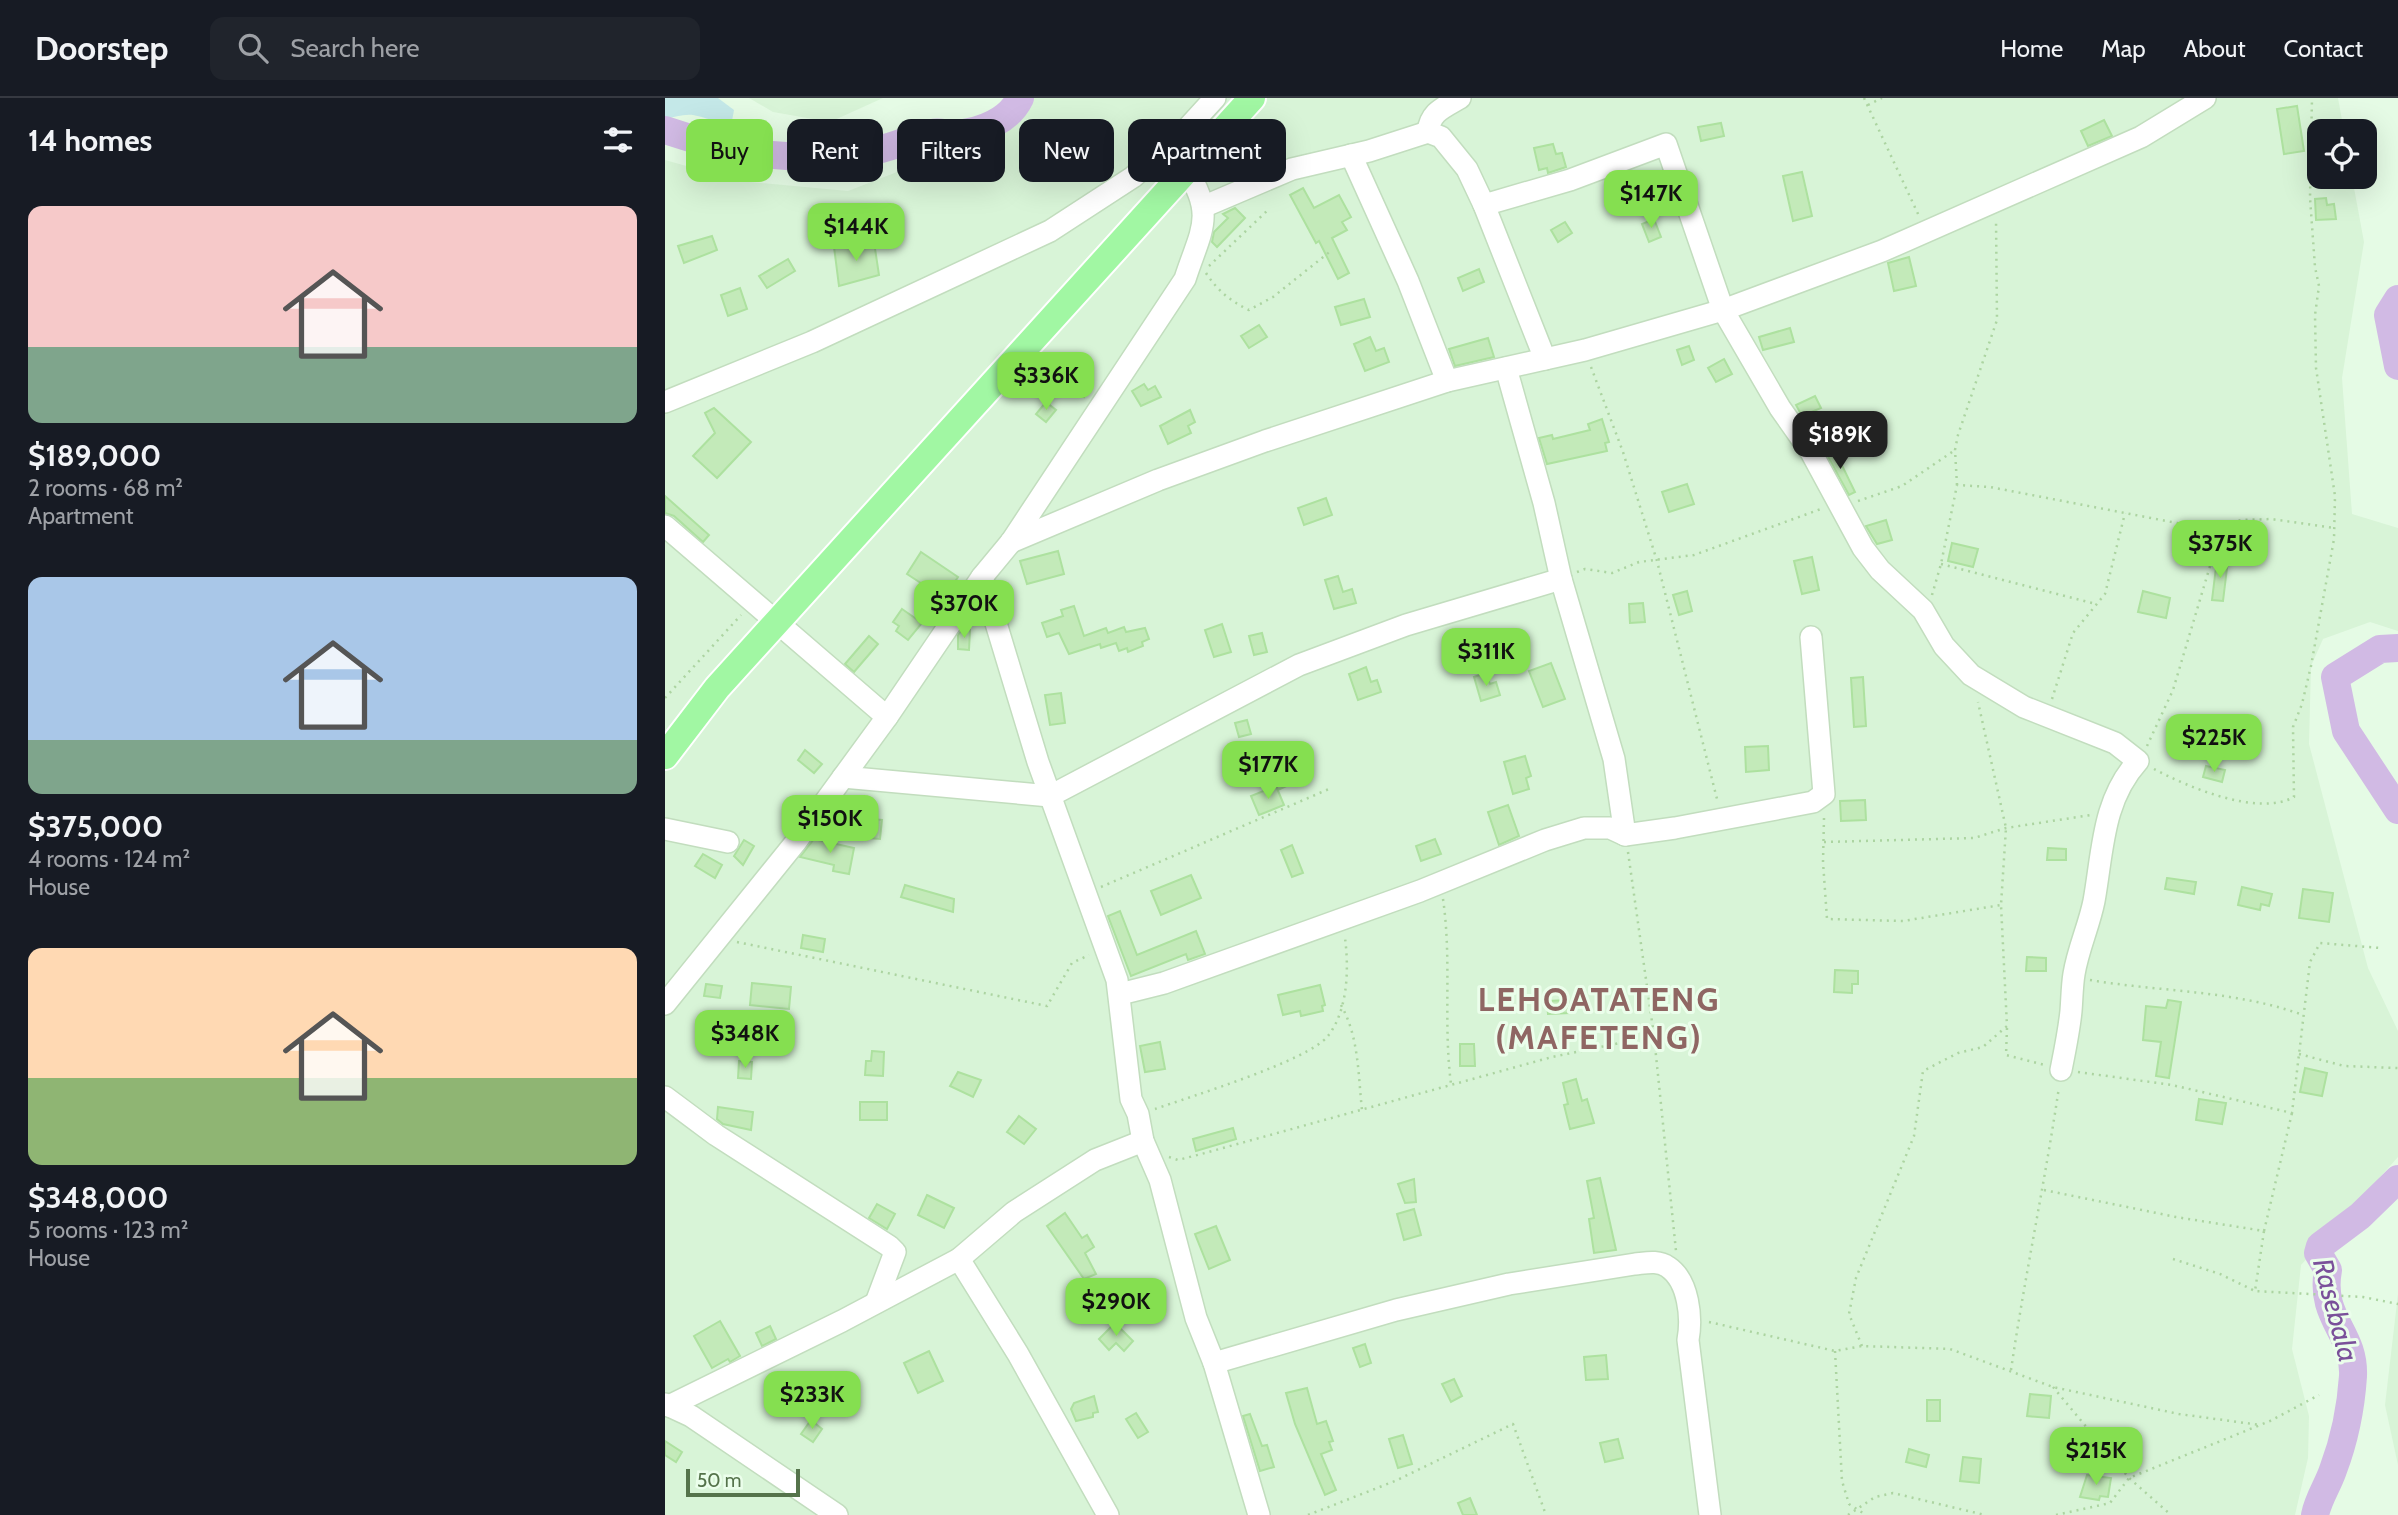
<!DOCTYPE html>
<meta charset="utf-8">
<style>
body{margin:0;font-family:Cabin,sans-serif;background:#20242c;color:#f1f3f6;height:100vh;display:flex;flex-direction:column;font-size:26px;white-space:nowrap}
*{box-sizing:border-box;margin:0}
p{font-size:23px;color:#9ea1a6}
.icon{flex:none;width:38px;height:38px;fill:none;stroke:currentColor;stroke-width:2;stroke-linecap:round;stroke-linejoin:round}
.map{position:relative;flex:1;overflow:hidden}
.details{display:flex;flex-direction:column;background:#171b24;width:665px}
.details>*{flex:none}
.top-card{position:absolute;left:21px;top:21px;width:665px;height:63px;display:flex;gap:14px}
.tools{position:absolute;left:1642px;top:21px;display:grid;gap:14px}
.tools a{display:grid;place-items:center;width:70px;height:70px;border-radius:14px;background:#171b24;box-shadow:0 7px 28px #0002;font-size:35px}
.scale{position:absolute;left:21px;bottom:18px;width:114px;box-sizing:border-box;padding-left:7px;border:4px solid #55734b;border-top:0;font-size:19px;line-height:24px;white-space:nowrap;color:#55734b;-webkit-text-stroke:5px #ebfeeb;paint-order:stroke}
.price{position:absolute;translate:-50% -60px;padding:0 16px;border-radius:14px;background:#85df50;color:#111;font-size:23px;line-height:46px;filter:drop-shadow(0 2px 4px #0008)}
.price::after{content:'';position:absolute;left:50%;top:42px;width:21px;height:16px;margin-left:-10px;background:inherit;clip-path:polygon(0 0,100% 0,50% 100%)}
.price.current{background:#222;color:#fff}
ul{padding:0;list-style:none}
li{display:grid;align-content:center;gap:14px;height:371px;padding:0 28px}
li span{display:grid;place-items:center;height:217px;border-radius:14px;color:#555}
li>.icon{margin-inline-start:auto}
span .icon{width:126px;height:126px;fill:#fffc;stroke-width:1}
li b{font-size:30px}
h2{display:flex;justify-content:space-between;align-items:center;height:84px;padding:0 28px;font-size:30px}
.tag{padding:0 24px;border-radius:14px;background:#171b24;box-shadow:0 7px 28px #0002;font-size:24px;line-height:63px}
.tag.current{background:#85df50;color:#111}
header{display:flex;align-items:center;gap:42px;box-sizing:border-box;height:98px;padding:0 35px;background:#171b24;border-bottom:2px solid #363941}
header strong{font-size:33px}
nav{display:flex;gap:38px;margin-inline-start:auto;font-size:24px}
.search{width:490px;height:63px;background:#20242c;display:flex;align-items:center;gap:18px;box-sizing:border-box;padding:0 24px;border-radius:14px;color:#9ea1a6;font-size:26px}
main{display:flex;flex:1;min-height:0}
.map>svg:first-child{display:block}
.residential{fill:#d8f4d7}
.green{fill:#c4e8e8}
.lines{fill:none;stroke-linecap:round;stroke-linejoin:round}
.river{stroke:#d1bae4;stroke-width:28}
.building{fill:#c3eab9;stroke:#ade19f;stroke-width:2}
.minor-casing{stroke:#c2ddbe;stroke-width:24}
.major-casing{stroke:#fff;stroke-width:30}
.path{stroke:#acd4a1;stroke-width:2.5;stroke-dasharray:2 5;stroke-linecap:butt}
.minor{stroke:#fff;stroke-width:21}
.major{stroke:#a1f7a3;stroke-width:26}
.labels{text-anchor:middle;stroke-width:6;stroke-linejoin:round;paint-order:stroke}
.water-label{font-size:28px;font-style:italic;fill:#7a509a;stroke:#ebfeeb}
.district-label{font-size:33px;font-weight:bold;letter-spacing:2px;fill:#8f6663;stroke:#ebfeeb}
</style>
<header>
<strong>Doorstep</strong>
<div class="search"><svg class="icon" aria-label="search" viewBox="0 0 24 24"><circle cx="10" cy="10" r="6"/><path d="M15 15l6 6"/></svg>Search here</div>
<nav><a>Home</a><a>Map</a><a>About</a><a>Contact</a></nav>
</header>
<main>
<section class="details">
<h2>14 homes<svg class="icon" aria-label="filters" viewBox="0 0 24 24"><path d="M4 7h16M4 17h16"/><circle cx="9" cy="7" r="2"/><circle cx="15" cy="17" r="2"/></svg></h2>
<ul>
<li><span style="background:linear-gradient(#f6c9c9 65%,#7fa58c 0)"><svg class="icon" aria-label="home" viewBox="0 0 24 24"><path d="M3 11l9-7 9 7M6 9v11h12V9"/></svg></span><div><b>$189,000</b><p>2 rooms · 68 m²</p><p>Apartment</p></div></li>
<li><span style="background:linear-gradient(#a9c7e8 75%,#7fa58c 0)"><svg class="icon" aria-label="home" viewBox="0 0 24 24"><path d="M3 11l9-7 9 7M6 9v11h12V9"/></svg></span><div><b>$375,000</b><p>4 rooms · 124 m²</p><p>House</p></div></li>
<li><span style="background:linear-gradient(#ffd9b3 60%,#8fb573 0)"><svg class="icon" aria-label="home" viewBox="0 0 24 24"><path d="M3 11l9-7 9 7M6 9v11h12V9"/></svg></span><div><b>$348,000</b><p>5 rooms · 123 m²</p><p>House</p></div></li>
</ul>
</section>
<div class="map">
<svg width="1733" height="1417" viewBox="0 0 1733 1417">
<rect width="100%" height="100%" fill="#e5fbe5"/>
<!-- residential -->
<g class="residential">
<polygon points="84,0 218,0 165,24 108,14"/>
<polygon points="367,0 1673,0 1679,33 1654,33 1654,79 1687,79 1699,144 1677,280 1687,416 1733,430 1733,533 1705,524 1658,541 1646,568 1644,646 1703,870 1733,933 1733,1059 1636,1167 1627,1251 1644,1318 1643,1360 1630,1417 0,1417 0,62 75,83 183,93 325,38"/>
<polygon points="1733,1196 1733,1367 1720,1307"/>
</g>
<!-- green -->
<path class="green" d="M0,0H53L69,12L67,23C51,26 44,20 28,17C18,16 10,19 0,21Z"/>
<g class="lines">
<!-- river -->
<g class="river">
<path d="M0,32C72,57 140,67 216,51C233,47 249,39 267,35C276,33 284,37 293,36C317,33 344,23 355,0"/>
<polyline points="1733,201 1723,217 1733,268"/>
<polyline points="1733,550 1715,551 1670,579 1681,633 1733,712"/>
<path d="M1650,1417C1653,1401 1663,1387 1668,1372C1679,1343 1686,1309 1688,1278C1690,1234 1654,1221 1663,1172L1653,1155L1655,1148L1695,1118L1733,1081"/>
</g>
</g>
<!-- building -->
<g class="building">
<polygon points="1632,8 1639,53 1619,56 1612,11"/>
<polygon points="1439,22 1447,38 1423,48 1416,33"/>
<polygon points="1056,25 1059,38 1036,43 1033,29"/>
<polygon points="603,37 615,51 589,73 577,59"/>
<polygon points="888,46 891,56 897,55 901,69 883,75 882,70 874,72 869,50"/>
<polygon points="1137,74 1147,118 1128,123 1118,78"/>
<polygon points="638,90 649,110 674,97 686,119 677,124 682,132 667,140 684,175 673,181 654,143 651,145 625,97"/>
<polygon points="1661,100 1662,107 1669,106 1671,121 1651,122 1650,101"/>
<polygon points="570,110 580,120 552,149 547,144 549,134 563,120 558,116"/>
<polygon points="989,121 996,139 984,144 977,126"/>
<polygon points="900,124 907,135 893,144 886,132"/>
<polygon points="47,138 52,152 19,165 13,148"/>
<polygon points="209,144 214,177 174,188 169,149"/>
<polygon points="1244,159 1251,188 1229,193 1223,165"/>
<polygon points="123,161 130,173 102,190 94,178"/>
<polygon points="814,171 819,184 798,193 793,180"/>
<polygon points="75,190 82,211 63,218 56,197"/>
<polygon points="699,201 705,219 676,227 670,209"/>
<polygon points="594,227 602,239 584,250 576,238"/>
<polygon points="1125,230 1129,244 1098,252 1094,239"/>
<polygon points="705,239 711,253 719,250 724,264 700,273 689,246"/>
<polygon points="823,240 829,259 790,268 784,251"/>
<polygon points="1024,248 1029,262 1017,267 1012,252"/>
<polygon points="1059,261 1067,276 1051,284 1043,270"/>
<polygon points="406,275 426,288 419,299 399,286"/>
<polygon points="479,286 483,292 490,288 496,299 476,308 467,293"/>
<polygon points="1150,298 1156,310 1137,318 1131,307"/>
<polygon points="381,304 391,312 381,324 371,316"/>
<polygon points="49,310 86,344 52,380 28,358 50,335 40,315"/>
<polygon points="525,312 530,324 523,328 526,335 503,346 495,328"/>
<polygon points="937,321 944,344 940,345 942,353 882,366 874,340 887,337 888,341 925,332 923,326"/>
<polygon points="1169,351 1190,394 1184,397 1161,355"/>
<polygon points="1022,386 1029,406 1004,414 997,394"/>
<polygon points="0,398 44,437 38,444 9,418 0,415"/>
<polygon points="661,400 667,417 639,427 633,410"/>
<polygon points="1221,422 1227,442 1212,446 1201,428"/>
<polygon points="1287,445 1313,451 1308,469 1283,463"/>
<polygon points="393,453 399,476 362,486 355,463"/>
<polygon points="256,454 293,479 279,500 242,476"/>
<polygon points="1147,459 1154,492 1137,496 1129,463"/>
<polygon points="1552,461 1563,462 1558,503 1547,502"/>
<polygon points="673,478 678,494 687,491 691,505 669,511 660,482"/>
<polygon points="1022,493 1027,513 1014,517 1008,497"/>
<polygon points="1478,493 1505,500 1501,520 1473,514"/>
<polygon points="978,505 980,524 965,525 964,506"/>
<polygon points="409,508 419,538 441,530 443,535 459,529 461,534 480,530 484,541 477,544 478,548 463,554 462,550 454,553 451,545 436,550 435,546 404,556 394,535 382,539 377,525 398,518 396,512"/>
<polygon points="237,511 257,525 243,542 231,533 234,528 228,524"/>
<polygon points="557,526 566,554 549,559 540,532"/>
<polygon points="297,532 305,532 304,552 293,551 293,537"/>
<polygon points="597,535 602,554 589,557 584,538"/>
<polygon points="204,538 213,546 189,574 180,566"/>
<polygon points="886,565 900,601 878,609 864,573"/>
<polygon points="701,569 706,584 712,582 716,594 693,602 684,576"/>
<polygon points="821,575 825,586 831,584 835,597 816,603 809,579"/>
<polygon points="1198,579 1201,628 1189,629 1186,580"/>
<polygon points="396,595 400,625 385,627 380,597"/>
<polygon points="582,622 586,636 574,639 570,625"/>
<polygon points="1103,648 1104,672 1081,674 1080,649"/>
<polygon points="140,652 157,666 149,675 133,662"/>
<polygon points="860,658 866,678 861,680 864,691 848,696 839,664"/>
<polygon points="1541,668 1560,672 1557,684 1538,679"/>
<polygon points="619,671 626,686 613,692 606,676"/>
<polygon points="611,688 619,707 594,717 586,698"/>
<polygon points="1200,702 1201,722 1176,723 1175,703"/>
<polygon points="843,707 854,738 834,747 823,714"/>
<polygon points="206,721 217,722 215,741 203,740"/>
<polygon points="149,741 189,750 184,776 168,773 169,767 135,759"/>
<polygon points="770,741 776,756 756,763 751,748"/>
<polygon points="79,742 89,748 78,767 69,758"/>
<polygon points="627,747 638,775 627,779 616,752"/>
<polygon points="1383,750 1401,751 1401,762 1382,762"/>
<polygon points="38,756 57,767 50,780 30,768"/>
<polygon points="526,777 536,800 496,817 486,793"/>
<polygon points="1502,780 1531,784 1529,796 1500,791"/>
<polygon points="240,787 289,801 288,814 236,799"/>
<polygon points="1577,789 1607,796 1604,808 1596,806 1595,812 1573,807"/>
<polygon points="1638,791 1668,795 1664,824 1634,820"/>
<polygon points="455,813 472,857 531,833 540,856 523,862 521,856 466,878 443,818"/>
<polygon points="138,837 160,841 158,854 136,850"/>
<polygon points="1362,859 1381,860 1381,873 1361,873"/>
<polygon points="1170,872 1193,873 1193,886 1187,886 1187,895 1169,894"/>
<polygon points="87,885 126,889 124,911 85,907"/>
<polygon points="41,886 57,888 55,900 39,898"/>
<polygon points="655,887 660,907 657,908 658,913 636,918 635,913 618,917 613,897"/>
<polygon points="904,902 905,915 883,916 882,903"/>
<polygon points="1503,902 1516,904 1504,980 1491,978 1496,944 1478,942 1481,908 1501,910"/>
<polygon points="495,944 500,971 480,974 475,948"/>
<polygon points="795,946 809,946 810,968 795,968"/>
<polygon points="207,953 219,954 218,978 200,977 201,963 206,963"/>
<polygon points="74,963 87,964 86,981 73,980"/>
<polygon points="1640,970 1662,975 1657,998 1635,994"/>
<polygon points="293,974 316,982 308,999 285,988"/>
<polygon points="911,981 917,1003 922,1001 929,1025 905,1031 899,1007 903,1006 898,985"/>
<polygon points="1534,1001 1561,1005 1557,1026 1531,1022"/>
<rect x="195" y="1004" width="27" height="18"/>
<polygon points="53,1009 88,1014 86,1032 58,1026 52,1021"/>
<polygon points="354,1018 371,1031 359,1046 342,1034"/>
<polygon points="568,1030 571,1041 531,1053 528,1041"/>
<polygon points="935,1080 951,1152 929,1155 924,1121 929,1120 922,1083"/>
<polygon points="749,1081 751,1104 740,1105 733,1086"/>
<polygon points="262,1097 289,1110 279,1130 253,1117"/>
<polygon points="212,1106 230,1116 222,1131 204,1120"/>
<polygon points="749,1111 756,1137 739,1142 732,1116"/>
<polygon points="400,1115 417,1140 422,1137 429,1149 420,1155 431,1176 419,1181 382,1128"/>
<polygon points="551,1128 565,1162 544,1171 530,1136"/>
<polygon points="55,1223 75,1258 65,1264 63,1261 47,1270 29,1238"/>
<polygon points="450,1225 468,1243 459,1253 451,1245 444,1252 434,1241"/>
<polygon points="105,1228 111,1241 97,1248 91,1235"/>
<polygon points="700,1246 706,1265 695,1269 688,1250"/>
<polygon points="264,1253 278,1283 253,1295 239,1265"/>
<polygon points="941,1257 943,1281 921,1282 919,1259"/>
<polygon points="789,1281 797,1298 786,1304 777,1286"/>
<polygon points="642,1290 652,1326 661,1323 668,1343 664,1344 667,1352 656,1356 671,1392 660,1397 630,1326 621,1295"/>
<polygon points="1365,1296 1386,1298 1384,1320 1362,1318"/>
<polygon points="429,1298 433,1314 428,1315 428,1319 411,1323 406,1311 409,1305"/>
<rect x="1262" y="1302" width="13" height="21"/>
<polygon points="471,1315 483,1334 473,1340 461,1321"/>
<polygon points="585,1316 597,1348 602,1347 609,1369 595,1373 578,1318"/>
<polygon points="146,1322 157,1331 148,1344 136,1336"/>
<polygon points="738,1337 747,1366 733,1370 724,1341"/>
<polygon points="953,1341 958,1360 940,1364 935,1345"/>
<polygon points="0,1343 17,1354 11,1364 0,1357"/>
<polygon points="1244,1351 1264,1357 1261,1369 1241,1364"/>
<polygon points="1298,1359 1316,1361 1314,1385 1295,1383"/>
<polygon points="1422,1377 1446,1380 1443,1399 1435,1398 1434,1402 1415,1399"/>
<polygon points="805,1400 812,1417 798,1417 793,1405"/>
</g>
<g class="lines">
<!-- minor casing -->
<g class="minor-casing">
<g id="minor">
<path d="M763,34C765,14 778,10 795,0"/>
<polyline points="686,57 743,183 782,283"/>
<path d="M522,73C551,118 535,134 520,181L346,444L317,479L373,664L452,882L466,1001L473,1016L478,1043L495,1082L531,1220L549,1265L731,1212L844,1186L970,1166C981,1165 993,1162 1003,1169C1024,1183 1027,1220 1023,1242L1045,1417"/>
<path d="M819,107L905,82L1001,46L1058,212L1115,310L1146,354L1198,450L1215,472L1258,512L1279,548L1306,577L1359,609L1450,645L1473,663C1437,703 1438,753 1429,803C1424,828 1413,851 1409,876C1407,888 1407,901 1406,913C1404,933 1400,952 1396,972"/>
<polyline points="540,108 627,71 704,53 763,34 776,39 802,71 819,107 880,261"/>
<polyline points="841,270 879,405 896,481 949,661 960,737"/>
<polyline points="0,304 147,244 385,133 468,79 517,36 550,0"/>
<polyline points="0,428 222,619"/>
<polyline points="346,444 493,382 600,343 782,283 920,252 1058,212 1217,153 1476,39 1540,0"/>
<polyline points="178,679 385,698 634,567 741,527 896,481"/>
<polyline points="0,731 63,744"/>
<polyline points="455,896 499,885 755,793 880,742 919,730 945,730 960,737 1010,730 1148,704 1159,696 1146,539"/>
<polyline points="0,906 130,745 222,619 317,479"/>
<polyline points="0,999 51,1037 224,1148 230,1154 212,1202"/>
<polyline points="294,1161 353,1256 443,1417"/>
<polyline points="549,1265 594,1417"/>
<polyline points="0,1306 26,1318 172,1417"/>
<polyline points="4,1308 177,1223 294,1161 349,1114 430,1062 478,1043"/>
</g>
</g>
<!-- major casing -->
<g class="major-casing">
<polyline id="major" points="0,658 52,590 587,0"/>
</g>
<!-- path -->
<g class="path">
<polyline points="1199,0 1254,118"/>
<polyline points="1203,7 1217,0"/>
<polyline points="544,168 604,111"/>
<path d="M541,175C552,192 565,203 584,212L608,199L667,152"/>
<polyline points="926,269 958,354 992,463 1053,705"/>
<polyline points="1292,387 1290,352 1293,337 1332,222 1331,121"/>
<polyline points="1193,403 1237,388 1290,352"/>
<polyline points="1276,466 1431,506"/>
<polyline points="912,474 920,471 947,475 974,464 1029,457 1156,411"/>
<polyline points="1267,497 1276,466 1292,387 1325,389 1517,426 1557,428 1576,422 1606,421 1669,430"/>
<polyline points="0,600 76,517"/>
<polyline points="1387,601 1408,535 1440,496 1460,415"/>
<polyline points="1482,648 1508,592 1557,428"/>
<path d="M1489,671C1523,689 1593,719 1629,699L1628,629L1637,606L1646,568L1669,441L1670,398L1651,270L1650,217L1654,188L1650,169L1645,100L1647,0"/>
<polyline points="1159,720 1158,764 1162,821 1238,823 1336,807"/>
<polyline points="1159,744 1309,740 1341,730 1426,717"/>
<polyline points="963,754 989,938 1011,1153"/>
<polyline points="436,789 664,691"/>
<path d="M778,801C787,863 778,925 786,986"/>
<polyline points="72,844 382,908 407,865 424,857"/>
<path d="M1425,882C1496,894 1569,892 1638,917"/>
<path d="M676,907C694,939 693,976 697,1012"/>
<polyline points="1342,930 1341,957 1380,967"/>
<polyline points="1634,956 1679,968 1733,970"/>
<polyline points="1413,974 1507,987 1627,1015 1645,864 1655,845 1715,850"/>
<path d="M490,1011C524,999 643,963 663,938C683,912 684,871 680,840"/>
<polyline points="504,1059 513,1062 540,1055 887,959 989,938"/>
<polyline points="1379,1092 1511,1119 1599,1133 1590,1193 1698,1199 1733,1206"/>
<polyline points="1599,1133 1627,1015"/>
<polyline points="1508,1161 1555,1176 1590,1193"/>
<polyline points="1044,1224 1170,1253 1197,1248 1285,1251 1388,1289 1514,1316 1595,1327"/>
<polyline points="1197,1248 1184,1216 1191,1180 1249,1038 1258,973 1293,955 1318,949 1342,928 1336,807 1341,730 1313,604"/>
<polyline points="1170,1253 1177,1383 1184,1406 1201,1417"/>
<path d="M1346,1272C1360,1177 1380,1084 1394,989"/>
<polyline points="1388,1289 1464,1380 1506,1417"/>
<polyline points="643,1417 730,1383 848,1326 881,1417"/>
<polyline points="1183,1417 1210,1399 1228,1395 1320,1417"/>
<polyline points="1391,1417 1445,1405 1464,1380 1605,1323 1654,1297"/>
</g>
<!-- minor -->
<use href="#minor" class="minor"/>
<!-- major -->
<use href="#major" class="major"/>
</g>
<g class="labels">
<!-- water labels -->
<g class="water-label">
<text transform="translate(1671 1212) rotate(75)" y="10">Rasebala</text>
</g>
<!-- district labels -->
<g class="district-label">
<text x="934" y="913">LEHOATATENG<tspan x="934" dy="38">(MAFETENG)</tspan></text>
</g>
</g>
</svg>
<div class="tools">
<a><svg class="icon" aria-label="locate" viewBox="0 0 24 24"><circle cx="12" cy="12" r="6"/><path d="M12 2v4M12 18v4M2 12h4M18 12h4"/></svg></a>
</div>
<div class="scale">50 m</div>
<b class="price" style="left:986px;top:132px">$147K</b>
<b class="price" style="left:191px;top:165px">$144K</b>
<b class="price" style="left:381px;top:314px">$336K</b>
<b class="price current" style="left:1175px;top:373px">$189K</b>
<b class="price" style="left:1555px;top:482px">$375K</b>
<b class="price" style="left:299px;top:542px">$370K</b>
<b class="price" style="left:821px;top:590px">$311K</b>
<b class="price" style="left:1549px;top:676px">$225K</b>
<b class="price" style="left:603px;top:703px">$177K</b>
<b class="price" style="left:165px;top:757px">$150K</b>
<b class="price" style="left:80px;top:972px">$348K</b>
<b class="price" style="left:451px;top:1240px">$290K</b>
<b class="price" style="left:147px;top:1333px">$233K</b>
<b class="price" style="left:1431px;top:1389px">$215K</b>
<div class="top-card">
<a class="tag current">Buy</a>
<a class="tag">Rent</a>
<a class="tag">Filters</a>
<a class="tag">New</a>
<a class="tag">Apartment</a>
</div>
</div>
</main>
